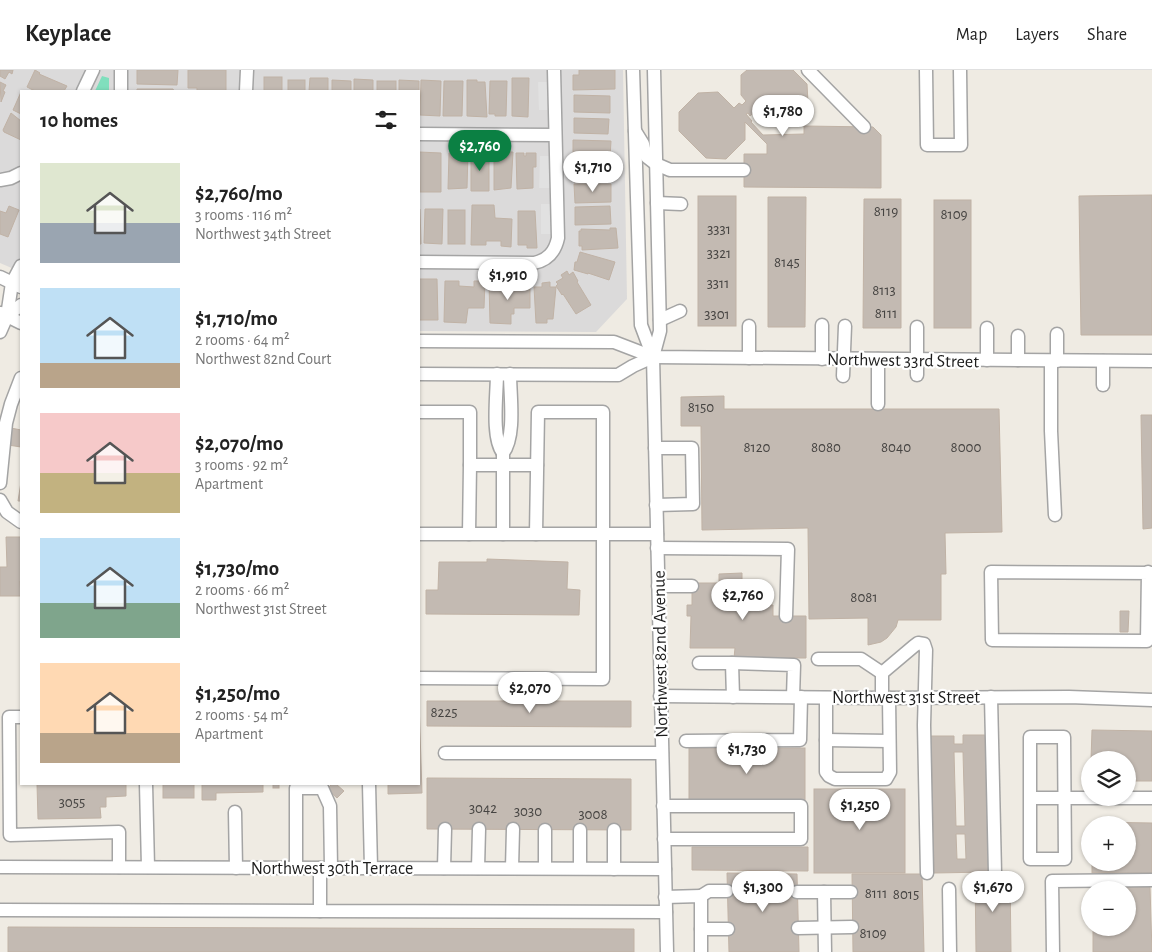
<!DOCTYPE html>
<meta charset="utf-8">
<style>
body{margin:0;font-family:"Alegreya Sans",sans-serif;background:#f2f2f2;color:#222;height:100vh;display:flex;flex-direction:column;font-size:19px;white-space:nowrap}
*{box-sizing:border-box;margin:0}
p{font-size:16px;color:#767676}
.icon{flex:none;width:28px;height:28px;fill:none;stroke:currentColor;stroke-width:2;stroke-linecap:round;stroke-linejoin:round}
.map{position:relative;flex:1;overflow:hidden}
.side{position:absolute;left:20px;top:20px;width:400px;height:695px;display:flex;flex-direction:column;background:#fff;border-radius:0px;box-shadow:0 1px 4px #0004}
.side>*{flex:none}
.buttons{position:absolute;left:1081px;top:681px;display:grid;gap:10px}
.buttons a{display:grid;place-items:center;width:55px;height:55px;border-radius:50%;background:#fff;box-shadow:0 1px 4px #0004;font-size:25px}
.price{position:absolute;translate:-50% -42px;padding:0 11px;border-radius:18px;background:#fff;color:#222;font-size:16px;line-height:32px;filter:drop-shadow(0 1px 2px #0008)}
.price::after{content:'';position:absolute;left:50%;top:30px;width:15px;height:11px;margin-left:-8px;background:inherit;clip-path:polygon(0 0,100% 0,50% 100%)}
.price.on{background:#0b8043;color:#fff}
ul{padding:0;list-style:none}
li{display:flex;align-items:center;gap:15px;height:125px;padding:0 20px}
li span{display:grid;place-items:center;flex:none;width:140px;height:100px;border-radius:0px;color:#555}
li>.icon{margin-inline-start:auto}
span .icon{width:60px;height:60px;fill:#fffc;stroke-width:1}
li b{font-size:21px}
h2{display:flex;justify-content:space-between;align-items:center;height:60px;padding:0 20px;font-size:21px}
header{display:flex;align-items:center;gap:30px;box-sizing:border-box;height:70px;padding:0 25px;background:#fff;border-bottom:1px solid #e0e0e0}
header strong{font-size:24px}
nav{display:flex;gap:28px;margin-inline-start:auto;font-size:18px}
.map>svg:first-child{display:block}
.residential{fill:#dbdada}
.pitch{fill:#80dfbd}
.parking{fill:#e1e1e1}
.building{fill:#c3bab2;stroke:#c0b2a5;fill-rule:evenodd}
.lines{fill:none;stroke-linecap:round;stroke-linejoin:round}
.minor-casing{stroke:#a4a4a4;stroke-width:15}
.minor{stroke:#fff;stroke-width:12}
.labels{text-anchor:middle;stroke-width:4.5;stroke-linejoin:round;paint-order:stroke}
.number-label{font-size:15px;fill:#464442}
.street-label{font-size:18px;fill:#1d1d1d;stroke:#fff}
</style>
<header>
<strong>Keyplace</strong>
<nav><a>Map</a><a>Layers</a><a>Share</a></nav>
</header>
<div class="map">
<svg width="1152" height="882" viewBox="0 0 1152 882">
<rect width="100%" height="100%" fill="#efebe3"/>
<!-- residential -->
<polygon class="residential" points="0,0 623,0 627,229 596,262 419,261 419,21 21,21 21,202 0,193"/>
<!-- pitch -->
<polygon class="pitch" points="102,6 109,8 109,21 95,21"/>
<!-- parking -->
<g class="parking">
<polygon points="538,12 548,12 548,40 539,40"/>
<polygon points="540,86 550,86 550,118 539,118"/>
<rect x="541" y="134" width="10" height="30"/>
</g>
<!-- building -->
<g class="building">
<polygon points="0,0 13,0 12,4 9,2 5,9 0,6"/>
<polygon points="35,0 40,3 39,4 67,16 64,21 35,21 27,17"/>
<polygon points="137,0 178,0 177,15 137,14"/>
<polygon points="188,0 226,0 226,21 197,21 197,18 188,18"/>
<polygon points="579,0 615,0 615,19 573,20 573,5 579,5"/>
<polygon points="747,0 793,0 807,14 808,33 789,52 769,52 757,40 750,46 748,43 746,44 752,51 751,52 763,65 804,64 804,56 873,57 881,65 881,118 744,117 744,84 767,84 767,74 745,52 745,70 726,89 706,88 679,61 679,42 698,23 718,22 734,38 739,33 742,35 746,31 741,25 741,5"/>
<rect x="264" y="7" width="18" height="14"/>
<polygon points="310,8 328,8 328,21 309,21"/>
<polygon points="512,8 529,8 528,47 512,46"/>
<polygon points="354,9 373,10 373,21 354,21"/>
<rect x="288" y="10" width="17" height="11"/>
<polygon points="332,10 351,11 351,21 332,21"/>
<polygon points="399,10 419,11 419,21 399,21"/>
<polygon points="421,10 441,11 440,46 420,45"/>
<polygon points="467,10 477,10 477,12 485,12 487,47 467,46"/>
<rect x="377" y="11" width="19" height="10"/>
<polygon points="444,11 463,11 462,46 443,46"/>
<polygon points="490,11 507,11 506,46 495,46 495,44 489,44"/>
<polygon points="0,12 6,15 3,21 5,22 1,32"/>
<polygon points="137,19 173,19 174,21 137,21"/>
<polygon points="21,22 21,44 13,40"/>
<polygon points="574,25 610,26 610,43 574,42"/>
<polygon points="11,43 21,51 21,70 4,62 3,60"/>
<polygon points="574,48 609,49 608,64 574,63"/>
<polygon points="573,70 611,71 610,87 573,87"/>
<polygon points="419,82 441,83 441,122 420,122"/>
<polygon points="457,82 468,82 467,118 448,119 449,83 456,83 456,86 457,86"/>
<polygon points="503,82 513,82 511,118 494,120 494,84 501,83 501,86 503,86"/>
<polygon points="471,83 486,83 486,85 489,85 489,121 471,121"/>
<polygon points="516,83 524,83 524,86 526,86 526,83 536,83 536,97 533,97 533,118 517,119"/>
<polygon points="609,91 609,111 574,112 573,92"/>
<polygon points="574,114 611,114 611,132 575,133"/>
<polygon points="1152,125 1152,265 1081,265 1079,126"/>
<rect x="698" y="126" width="38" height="130"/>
<polygon points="768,127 806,127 805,257 768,257"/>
<polygon points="864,129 901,129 901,258 863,258"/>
<rect x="934" y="130" width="37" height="128"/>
<polygon points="472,135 494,135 495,148 512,149 511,177 501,176 501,171 486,171 486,175 471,175"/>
<polygon points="9,136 19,140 8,167 0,164 0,141 6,143"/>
<polygon points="610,136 611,154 575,155 575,137"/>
<polygon points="419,139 420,139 421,174 419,174"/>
<polygon points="425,139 443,139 442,174 424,173"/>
<rect x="448" y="140" width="17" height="34"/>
<polygon points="518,141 535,141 537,178 527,178 527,175 518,175"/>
<polygon points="610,158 616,158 618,178 582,180 582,176 579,176 579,161 581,161 581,159 610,160"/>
<polygon points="580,182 615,192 609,210 588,203 588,204 574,200 575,192 577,192"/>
<polygon points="567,201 569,205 573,202 578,211 577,212 591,235 576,244 563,224 562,225 556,216 558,214 556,212 563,208 561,205"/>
<polygon points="419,209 437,209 438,250 419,250"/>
<polygon points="445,211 459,211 459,216 474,217 474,211 485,211 484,238 468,238 466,253 444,252"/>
<polygon points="519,211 530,211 530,238 514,238 514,244 511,244 511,254 490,253 489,212 505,212 505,217 519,216"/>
<polygon points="550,212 550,217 556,217 553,249 547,249 547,253 536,253 534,217 542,217 542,213"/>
<polygon points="724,326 724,339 999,339 1002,462 945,463 946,504 941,504 941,550 898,550 896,557 887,568 881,572 868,575 868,548 809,549 808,458 702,460 701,356 681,356 681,327"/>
<polygon points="1141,345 1152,345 1152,458 1143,459"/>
<polygon points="11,358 21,360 21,377 8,375"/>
<polygon points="21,412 21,431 18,431"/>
<polygon points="6,467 21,467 21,511 20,511 21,526 0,526 0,497 7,497"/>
<polygon points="487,489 568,492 567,519 580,520 579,545 426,544 426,520 438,520 439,492 487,492"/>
<polygon points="742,503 742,514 768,514 768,535 773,535 773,546 806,546 806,588 734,588 735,578 690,578 691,546 687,546 687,535 692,535 692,513 719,513 719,504"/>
<polygon points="1120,541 1129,541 1128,562 1120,562"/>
<polygon points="419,631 422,723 388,724 388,714 419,714"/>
<polygon points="427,631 631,631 631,657 427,656"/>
<polygon points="1092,660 1152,661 1152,711 1128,711 1128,690 1091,690"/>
<path d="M963,665H985L989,802L934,803L931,666H954V674H963ZM954,682H963L965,756H956ZM956,764H965L966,789H957Z"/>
<rect x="689" y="678" width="116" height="54"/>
<polygon points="427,708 631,709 631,760 427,759"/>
<polygon points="37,714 126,714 126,726 106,727 106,737 100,737 101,748 38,749"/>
<rect x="163" y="714" width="31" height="14"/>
<polygon points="202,714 263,714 263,722 216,723 216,730 202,730"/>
<rect x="273" y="714" width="6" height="4"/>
<polygon points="332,714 336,714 344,721 337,728 327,719"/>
<rect x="814" y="719" width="91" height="84"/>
<polygon points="1093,752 1152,753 1152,803 1092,803 1092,792 1128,792 1128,755 1093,755"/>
<polygon points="692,777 808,777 808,801 692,800"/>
<polygon points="727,803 797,804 799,882 729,882"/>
<polygon points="852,804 922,804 924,882 853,882"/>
<polygon points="975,804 1010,804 1011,882 976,882"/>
<polygon points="1150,817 1152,882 1093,882 1093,858 1128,858 1128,820 1092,820 1092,818"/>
<polygon points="8,857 634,859 634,882 8,882"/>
</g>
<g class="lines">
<!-- minor casing -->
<g class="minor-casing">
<g id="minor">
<polyline points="633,0 641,255 653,287"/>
<polyline points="654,0 660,261 653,287 667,882"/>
<polyline points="808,0 864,57"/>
<polyline points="926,0 927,75 961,75 960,0"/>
<polyline points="83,21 93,0"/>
<polyline points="121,21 121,0"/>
<polyline points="246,21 247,0"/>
<polyline points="635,61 643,74 645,83 647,87 656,94 670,100 744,100"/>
<polyline points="419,64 555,65"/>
<polyline points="0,110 11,108 21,103"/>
<polyline points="657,133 681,134"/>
<path d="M419,192L534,193C548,190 555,182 558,168L554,0"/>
<polyline points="0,207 21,217"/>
<polyline points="1,243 21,253"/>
<polyline points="7,246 21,235"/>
<polyline points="660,250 680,241"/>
<polyline points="822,255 822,289"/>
<polyline points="0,262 7,246 12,213 21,196"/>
<polyline points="1018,266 1018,290"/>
<polyline points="419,271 614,272 653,287 1152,291"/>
<polyline points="749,288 749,256"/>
<polyline points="987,290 987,258"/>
<polyline points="1051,291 1051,361 1055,445"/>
<polyline points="1057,291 1057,264"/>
<polyline points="419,304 618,305 633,296 653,287"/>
<path d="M497,304C497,324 491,368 503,383"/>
<polyline points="917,305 917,257"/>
<polyline points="843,306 845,256"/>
<polyline points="1103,315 1103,291"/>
<polyline points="878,334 878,289"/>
<polyline points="419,342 470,342 470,395 537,395"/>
<polyline points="655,378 692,378 693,434 656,435"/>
<polyline points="0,413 6,353 11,334 21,308"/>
<polyline points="0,430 7,442 21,452"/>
<polyline points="419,464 657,464"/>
<polyline points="469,464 470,395"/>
<path d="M503,464V383C516,366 510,326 510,304"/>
<polyline points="657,478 788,479 786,546"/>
<polyline points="1148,502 1147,571 992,570 991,502 1152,503"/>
<polyline points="658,516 692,516"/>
<polyline points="818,589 861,589 882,603"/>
<polyline points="699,593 732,593 733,627"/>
<polyline points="732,593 794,595 793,627"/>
<polyline points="419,608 603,609 603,342 538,342 536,464"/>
<polyline points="660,626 882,628 1069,627 1152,630"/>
<polyline points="991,627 995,803"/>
<polyline points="826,628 826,702 829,706 835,709 886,709 890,702 889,628"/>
<polyline points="882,628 882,603 914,576 918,573 924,574 926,580 924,655 927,803"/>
<polyline points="21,647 9,647 10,765 119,762 119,797"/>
<polyline points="826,670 889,671"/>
<polyline points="686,671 800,670 801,627"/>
<polyline points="445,683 662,683"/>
<polyline points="146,714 148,797"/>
<polyline points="369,714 371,798"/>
<polyline points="1030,728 1030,789 1065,789 1064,667 1030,667 1030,728 1152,728"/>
<polyline points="663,736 801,736 801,769 664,769"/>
<polyline points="235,742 236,798"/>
<polyline points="545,760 545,798"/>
<polyline points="580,760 580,798"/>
<polyline points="614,760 614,799"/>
<polyline points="0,797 665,799"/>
<polyline points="296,798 296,718 322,718 330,736 331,798"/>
<polyline points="320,798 320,841 666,842"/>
<polyline points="444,798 445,759"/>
<polyline points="478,798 479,759"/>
<polyline points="512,798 513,759"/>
<polyline points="949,819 950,882"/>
<polyline points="797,822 851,822"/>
<polyline points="824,822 825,882"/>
<polyline points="701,826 709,821 727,821"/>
<polyline points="665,827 701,826 701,882"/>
<polyline points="0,840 320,841"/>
<polyline points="798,858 852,857"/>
<polyline points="701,859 728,859"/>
<polyline points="1053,882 1052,811 1152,810"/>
</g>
</g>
<!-- minor -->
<use href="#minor" class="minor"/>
</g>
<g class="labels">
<!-- number labels -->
<g class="number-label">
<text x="886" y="146">8119</text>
<text x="954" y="149">8109</text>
<text x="719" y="164">3331</text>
<text x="719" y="188">3321</text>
<text x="787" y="197">8145</text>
<text x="718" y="218">3311</text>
<text x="884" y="225">8113</text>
<text x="886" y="248">8111</text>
<text x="717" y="249">3301</text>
<text x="701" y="342">8150</text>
<text x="757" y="382">8120</text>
<text x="826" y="382">8080</text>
<text x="896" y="382">8040</text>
<text x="966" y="382">8000</text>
<text x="864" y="532">8081</text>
<text x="444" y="647">8225</text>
<text x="72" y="737">3055</text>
<text x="483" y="743">3042</text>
<text x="528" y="746">3030</text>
<text x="593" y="749">3008</text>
<text x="876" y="828">8111</text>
<text x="906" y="829">8015</text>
<text x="873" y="868">8109</text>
</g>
<!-- street labels -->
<g class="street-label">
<text transform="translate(903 290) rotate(1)" y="6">Northwest 33rd Street</text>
<text transform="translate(660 584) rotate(-91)" y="6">Northwest 82nd Avenue</text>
<text x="906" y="633">Northwest 31st Street</text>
<text x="332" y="804">Northwest 30th Terrace</text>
</g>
</g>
</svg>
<div class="buttons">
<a><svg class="icon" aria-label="layers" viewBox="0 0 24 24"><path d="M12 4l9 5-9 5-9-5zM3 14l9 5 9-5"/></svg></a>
<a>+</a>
<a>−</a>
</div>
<b class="price" style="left:783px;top:67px">$1,780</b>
<b class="price on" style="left:480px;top:102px">$2,760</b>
<b class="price" style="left:593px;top:123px">$1,710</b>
<b class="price" style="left:508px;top:231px">$1,910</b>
<b class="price" style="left:743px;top:551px">$2,760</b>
<b class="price" style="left:530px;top:644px">$2,070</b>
<b class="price" style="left:747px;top:705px">$1,730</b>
<b class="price" style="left:860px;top:761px">$1,250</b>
<b class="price" style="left:763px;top:843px">$1,300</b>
<b class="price" style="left:993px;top:843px">$1,670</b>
<section class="side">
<h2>10 homes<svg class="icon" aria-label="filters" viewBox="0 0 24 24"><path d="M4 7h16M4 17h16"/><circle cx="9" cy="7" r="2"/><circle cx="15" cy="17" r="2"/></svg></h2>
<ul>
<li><span style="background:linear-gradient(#dfe7d0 60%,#9aa5b1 0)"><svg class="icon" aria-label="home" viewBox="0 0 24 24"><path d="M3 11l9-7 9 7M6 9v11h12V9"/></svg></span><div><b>$2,760/mo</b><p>3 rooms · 116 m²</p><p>Northwest 34th Street</p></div></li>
<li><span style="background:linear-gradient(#bfe0f5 75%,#b9a48a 0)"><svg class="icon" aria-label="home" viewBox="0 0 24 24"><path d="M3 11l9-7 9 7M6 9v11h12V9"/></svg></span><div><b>$1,710/mo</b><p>2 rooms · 64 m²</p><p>Northwest 82nd Court</p></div></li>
<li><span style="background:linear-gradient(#f6c9c9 60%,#c2b280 0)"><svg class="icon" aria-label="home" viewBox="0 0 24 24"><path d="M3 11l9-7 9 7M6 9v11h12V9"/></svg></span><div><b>$2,070/mo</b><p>3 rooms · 92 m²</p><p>Apartment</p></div></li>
<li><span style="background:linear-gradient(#bfe0f5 65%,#7fa58c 0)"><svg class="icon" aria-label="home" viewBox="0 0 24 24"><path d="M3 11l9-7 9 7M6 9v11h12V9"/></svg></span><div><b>$1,730/mo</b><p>2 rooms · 66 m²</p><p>Northwest 31st Street</p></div></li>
<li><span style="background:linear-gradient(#ffd9b3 70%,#b9a48a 0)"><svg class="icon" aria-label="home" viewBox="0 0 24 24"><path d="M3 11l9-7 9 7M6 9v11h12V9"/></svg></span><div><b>$1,250/mo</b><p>2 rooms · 54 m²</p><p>Apartment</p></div></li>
</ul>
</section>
</div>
